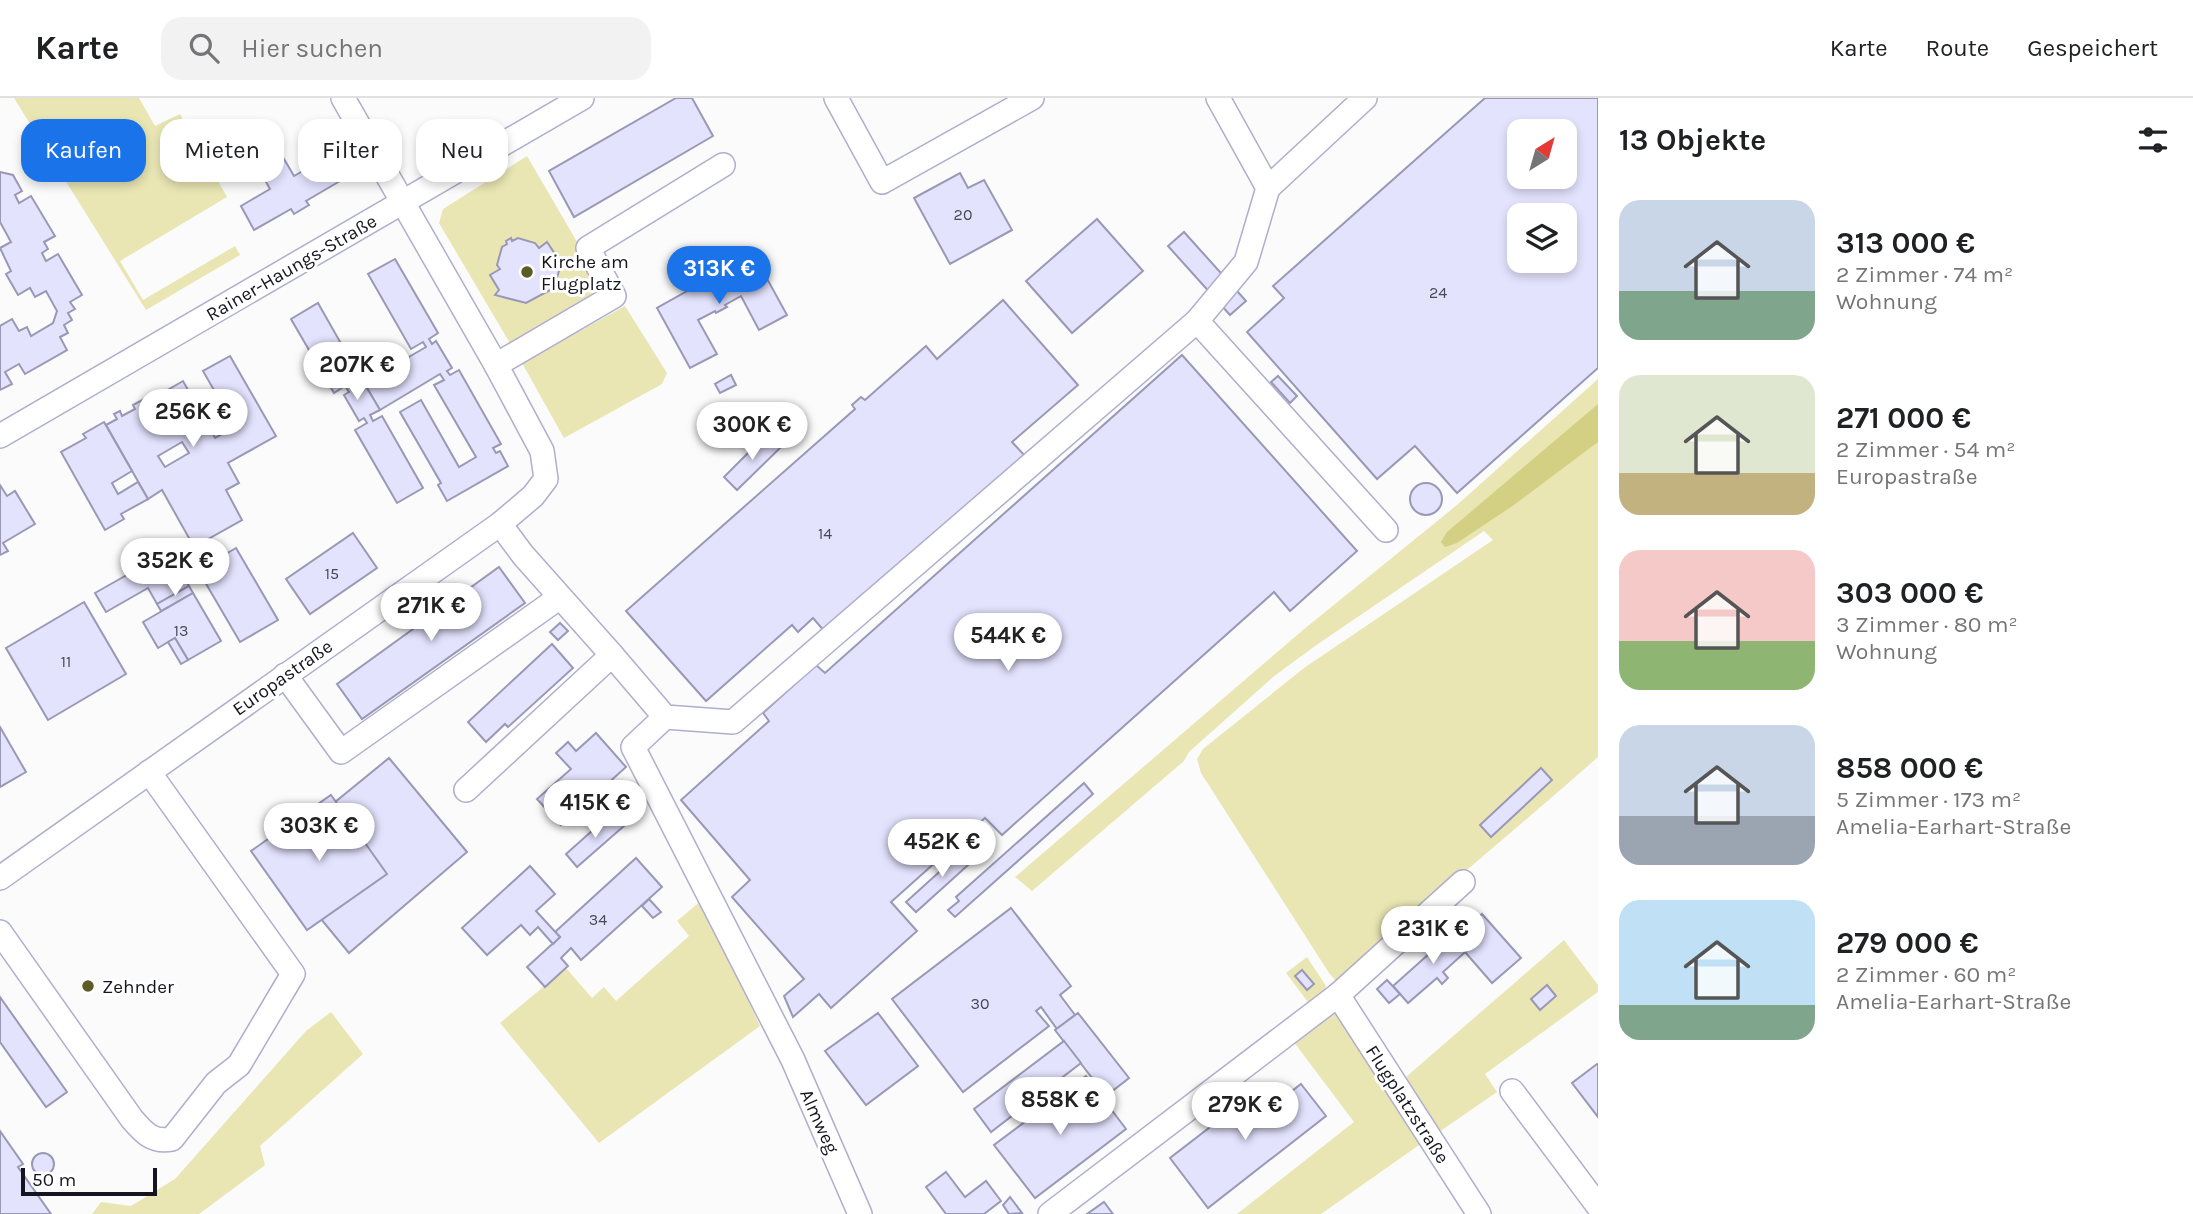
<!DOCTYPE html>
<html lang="de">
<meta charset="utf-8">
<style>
body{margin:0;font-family:Karla,sans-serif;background:#f2f2f2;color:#202124;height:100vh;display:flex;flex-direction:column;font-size:26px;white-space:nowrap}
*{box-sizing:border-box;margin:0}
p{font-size:23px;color:#757577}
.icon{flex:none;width:38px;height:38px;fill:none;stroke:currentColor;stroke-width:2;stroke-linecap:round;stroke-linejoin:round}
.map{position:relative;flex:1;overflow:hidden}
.sheet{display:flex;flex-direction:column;background:#fff;width:595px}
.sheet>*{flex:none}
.top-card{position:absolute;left:21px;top:21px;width:665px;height:63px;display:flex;gap:14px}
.needle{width:46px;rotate:37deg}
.buttons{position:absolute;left:1507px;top:21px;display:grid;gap:14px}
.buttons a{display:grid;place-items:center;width:70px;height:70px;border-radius:14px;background:#fff;box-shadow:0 4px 10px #0003;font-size:35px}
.scale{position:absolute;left:21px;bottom:18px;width:136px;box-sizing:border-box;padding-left:7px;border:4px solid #151520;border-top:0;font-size:19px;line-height:24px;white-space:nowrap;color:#151520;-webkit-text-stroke:5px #fff;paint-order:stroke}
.price{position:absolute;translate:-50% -60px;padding:0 16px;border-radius:24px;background:#fff;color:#222;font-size:23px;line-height:46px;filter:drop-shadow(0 2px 4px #0008)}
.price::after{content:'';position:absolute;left:50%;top:42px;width:21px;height:16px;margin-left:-10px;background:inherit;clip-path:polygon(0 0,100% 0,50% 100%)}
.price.on{background:#1a73e8;color:#fff}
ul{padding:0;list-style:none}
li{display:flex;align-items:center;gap:21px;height:175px;padding:0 21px}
li span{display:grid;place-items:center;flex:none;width:196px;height:140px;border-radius:21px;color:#555}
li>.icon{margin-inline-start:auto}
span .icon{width:84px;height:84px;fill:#fffc;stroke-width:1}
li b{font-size:30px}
h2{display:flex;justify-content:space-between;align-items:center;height:84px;padding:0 21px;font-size:30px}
.chip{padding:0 24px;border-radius:21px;background:#fff;box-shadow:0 4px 10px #0003;font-size:24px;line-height:63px}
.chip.on{background:#1a73e8;color:#fff}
header{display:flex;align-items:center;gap:42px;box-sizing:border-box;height:98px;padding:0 35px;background:#fff;border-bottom:2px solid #e0e0e0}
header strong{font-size:33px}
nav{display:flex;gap:38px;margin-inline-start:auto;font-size:24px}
.search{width:490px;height:63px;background:#f2f2f2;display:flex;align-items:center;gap:18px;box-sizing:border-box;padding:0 24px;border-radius:21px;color:#757577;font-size:26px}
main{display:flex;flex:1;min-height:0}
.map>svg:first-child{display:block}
.green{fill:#e9e6b4}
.water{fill:#d4d083}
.building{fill:#e4e3fe;stroke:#9998b6;stroke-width:2;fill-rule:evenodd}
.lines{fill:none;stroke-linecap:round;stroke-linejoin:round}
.minor-casing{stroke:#afaecd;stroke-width:26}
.minor{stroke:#fff;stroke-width:23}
.poi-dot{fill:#5d5a26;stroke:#fff;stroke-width:2.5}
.labels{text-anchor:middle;stroke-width:6;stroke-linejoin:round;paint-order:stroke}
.number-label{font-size:16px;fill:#494858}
.poi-label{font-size:19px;fill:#151520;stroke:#fff;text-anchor:start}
.street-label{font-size:19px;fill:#151520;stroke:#fff}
</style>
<header>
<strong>Karte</strong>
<div class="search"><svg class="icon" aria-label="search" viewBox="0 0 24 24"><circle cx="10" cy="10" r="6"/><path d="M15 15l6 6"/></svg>Hier suchen</div>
<nav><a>Karte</a><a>Route</a><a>Gespeichert</a></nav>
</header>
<main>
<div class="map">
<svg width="1598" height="1116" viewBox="0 0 1598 1116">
<rect width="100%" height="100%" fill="#fbfbfb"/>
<!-- green -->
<g class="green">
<polygon points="14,0 139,0 155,28 180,16 227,99 120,163 143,202 235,148 240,157 146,212"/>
<polygon points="527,58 601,185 594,202 511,247 439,125 443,111"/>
<polygon points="625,208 667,275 662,286 564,340 522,265"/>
<path d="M1598,281V659C1512,735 1423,808 1336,883L1329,875L1201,675L1197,661L1203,651L1304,570L1493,442L1484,433L1315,548L1273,579L1189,654L1184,663L1032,793L1015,779L1303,532L1457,407Z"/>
<polygon points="702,802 760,928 599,1045 500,925 566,870 592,900 604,889 616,903 689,838 677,823"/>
<polygon points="1564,842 1598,887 1598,894 1485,976 1497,994 1439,1034 1406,979"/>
<polygon points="1307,859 1326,888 1324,896 1311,908 1286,875"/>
<polygon points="1337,908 1422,1045 1321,1116 1237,1116 1354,1024 1293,943"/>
<polygon points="331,914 363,956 260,1048 265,1067 199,1116 92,1116 101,1104 131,1108 175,1081 306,933"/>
</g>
<!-- water -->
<polygon class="water" points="1598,306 1598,344 1514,407 1457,445 1445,449 1441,444 1447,434"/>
<!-- building -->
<g class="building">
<polygon points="676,0 692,0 713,38 574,119 549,73"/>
<path d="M1485,0H1598V270L1457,395L1415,348L1377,381L1247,234L1284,200L1273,188ZM1519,33H1564V79H1519ZM1519,117H1564V163H1519Z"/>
<polygon points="267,32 294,78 326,60 340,83 306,103 309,107 294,116 291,111 254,132 241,108 270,91 244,45"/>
<polygon points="0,74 13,77 22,93 15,97 19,105 31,98 55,138 44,144 48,151 42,155 46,163 58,156 82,197 70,204 75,211 68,215 72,222 64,227 68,235 60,239 67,252 25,276 19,266 5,274 12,286 0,292 0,228 12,221 19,233 27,229 31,238 53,225 57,213 46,193 35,199 30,190 18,197 6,176 11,173 0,150 11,144 0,124"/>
<polygon points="960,75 968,90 984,82 1012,132 950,166 914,100"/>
<polygon points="1097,121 1143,173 1072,235 1026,183"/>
<polygon points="1184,134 1246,203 1230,217 1168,148"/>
<polygon points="511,140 512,143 518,140 535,145 539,150 547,144 557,159 563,159 554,190 526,205 495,197 499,192 490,177 500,171 497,167 502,149 507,146 506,143"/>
<polygon points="754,157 787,217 759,232 741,198 725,207 727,209 716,215 715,213 698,222 717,256 690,270 657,210 696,188 695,179 698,175 707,172 714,178"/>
<polygon points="395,161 438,235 429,241 432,246 436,243 452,270 447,273 450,277 459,272 501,346 493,350 496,355 500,353 508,368 447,403 438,387 441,385 400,314 421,302 459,369 476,359 434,287 444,282 440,276 380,312 364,285 426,249 423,244 411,251 368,176"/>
<polygon points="1003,202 1078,287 1012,344 1024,357 825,534 813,520 798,534 792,527 706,603 626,513 855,311 852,307 861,299 865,302 926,248 937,261"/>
<polygon points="318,205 360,279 351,284 354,290 364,285 380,312 370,317 373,323 382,318 423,390 397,405 355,332 367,325 364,320 359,323 344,297 349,294 345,288 334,295 291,221"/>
<polygon points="1182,257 1357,453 1290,513 1274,494 1002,737 985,720 891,804 917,833 831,910 819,896 793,919 784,898 804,881 732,799 750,782 681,702 769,623 763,615 816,567 825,575"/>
<path d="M230,258L276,338L228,365L239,385L226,392L242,422L194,449L162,392L148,401L106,327L117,321L114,316L120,313L122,318L135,311L133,307L155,295L157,298L183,283L215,340L235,329L203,273ZM182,344L189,355L165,369L158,358Z"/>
<polygon points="731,277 736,287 720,295 715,286"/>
<polygon points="1278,278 1297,298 1290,305 1271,284"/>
<polygon points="104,324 132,373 112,385 118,396 138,384 148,401 121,416 124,421 105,432 61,354 86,340 83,336"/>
<polygon points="767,336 780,350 737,392 724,379"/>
<circle cx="1426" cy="401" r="16"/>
<polygon points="0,387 7,398 15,393 35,426 3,445 8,453 0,457"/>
<polygon points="353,435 377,470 310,516 286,481"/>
<polygon points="236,450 278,522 240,544 198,472"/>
<polygon points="169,453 189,488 157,506 148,490 106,514 95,495"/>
<polygon points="499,469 525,505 362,621 337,586"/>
<polygon points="189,488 193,495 161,513 157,506"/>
<polygon points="193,495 221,543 188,562 175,540 158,550 143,524"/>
<polygon points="84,504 126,576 48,622 6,550"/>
<polygon points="560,525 568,533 558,542 550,534"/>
<polygon points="175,540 188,562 181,566 168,544"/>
<polygon points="552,546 573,570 508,629 505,626 486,644 468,624"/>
<polygon points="0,629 26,674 0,689"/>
<polygon points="596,635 626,669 594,698 597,701 589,709 585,705 561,727 537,701 571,671 556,655 568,644 576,653"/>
<polygon points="389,660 467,754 349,855 269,758"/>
<polygon points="1541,670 1552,682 1491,739 1480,727"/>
<polygon points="1084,685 1093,696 955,819 948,812 959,803 956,799"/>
<polygon points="331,697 387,776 307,832 251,753"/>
<polygon points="612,715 624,728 577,769 566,756"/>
<polygon points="968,748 977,759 916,814 906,804"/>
<polygon points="636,760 662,789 581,862 571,850 561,860 568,868 545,889 527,869 560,839 555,834"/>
<polygon points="530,768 555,796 536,813 560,839 553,846 538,829 530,837 521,827 487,857 462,830"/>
<polygon points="649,801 661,814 653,820 642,808"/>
<polygon points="1011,810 1071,888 1060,897 1075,917 1057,931 1041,909 1036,913 1049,928 963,994 892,901"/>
<polygon points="1482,816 1521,860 1492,885 1465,854 1473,847 1462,834"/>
<polygon points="1458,830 1473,847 1443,874 1448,880 1442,886 1437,880 1408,905 1393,888"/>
<polygon points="1302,872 1314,886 1307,892 1295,878"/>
<polygon points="1387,882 1400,896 1389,905 1377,891"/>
<polygon points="1547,887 1556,898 1540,912 1531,901"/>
<polygon points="0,899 67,994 46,1009 0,944"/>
<polygon points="878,915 918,968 866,1007 825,953"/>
<polygon points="1078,915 1129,980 1106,998 1055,932"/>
<polygon points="1064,943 1081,965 991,1034 974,1011"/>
<polygon points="1597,966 1598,967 1598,1019 1572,985"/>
<polygon points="1086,978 1126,1031 1035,1100 994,1047"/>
<polygon points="1301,986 1326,1018 1208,1110 1170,1060 1257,993 1270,1010"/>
<polygon points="0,1033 23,1066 18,1069 51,1116 0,1116"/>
<circle cx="43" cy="1066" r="11"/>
<polygon points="946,1074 965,1099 986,1083 1001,1103 984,1116 946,1116 926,1089"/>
<polygon points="1010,1099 1022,1115 1009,1116 1003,1107"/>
<polygon points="1104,1104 1113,1116 1087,1116"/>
</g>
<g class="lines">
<!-- minor casing -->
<g class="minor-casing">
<g id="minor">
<polyline points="836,0 882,84 1032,0"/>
<polyline points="1218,0 1268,90 1365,0"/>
<polyline points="1197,223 1386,432"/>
<polyline points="496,267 614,198 588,150 723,67"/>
<polyline points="0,338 582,0"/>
<polyline points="612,557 665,619 733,624 1197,223 1246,164 1268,90"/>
<polyline points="285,577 341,654 560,499"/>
<polyline points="665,619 633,649 793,962 860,1116"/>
<polyline points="466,692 612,557 523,457 500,426"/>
<polyline points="0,780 500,426 533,398 546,381 542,353 496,267 343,0"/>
<path d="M0,834L132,1021C144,1035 153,1045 172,1041L216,985L239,967L293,876L149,674"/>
<polyline points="1338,897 1479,1116"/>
<polyline points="1512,993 1598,1108"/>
<polyline points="1050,1116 1338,897 1463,784"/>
</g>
</g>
<!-- minor -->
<use href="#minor" class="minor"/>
</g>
<!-- markers -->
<g class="poi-dot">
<circle cx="527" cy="174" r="7"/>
<circle cx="88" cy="888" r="7"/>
</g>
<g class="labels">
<!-- number labels -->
<g class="number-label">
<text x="963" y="122">20</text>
<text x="1438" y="200">24</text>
<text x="825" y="441">14</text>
<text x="332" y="481">15</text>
<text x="181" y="538">13</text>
<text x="66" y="569">11</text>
<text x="598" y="827">34</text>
<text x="980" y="911">30</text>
</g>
<!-- poi labels -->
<g class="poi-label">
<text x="541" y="170">Kirche am<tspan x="541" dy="22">Flugplatz</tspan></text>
<text x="102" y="895">Zehnder</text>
</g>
<!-- street labels -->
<g class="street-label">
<text transform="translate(291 169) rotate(-30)" y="7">Rainer-Haungs-Straße</text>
<text transform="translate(282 579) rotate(-35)" y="7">Europastraße</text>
<text transform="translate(1408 1006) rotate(57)" y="7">Flugplatzstraße</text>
<text transform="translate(820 1023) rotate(66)" y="7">Almweg</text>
</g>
</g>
</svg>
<div class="buttons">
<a><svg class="needle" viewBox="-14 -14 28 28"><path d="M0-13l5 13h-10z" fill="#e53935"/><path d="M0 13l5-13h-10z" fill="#757577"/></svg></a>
<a><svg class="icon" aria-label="layers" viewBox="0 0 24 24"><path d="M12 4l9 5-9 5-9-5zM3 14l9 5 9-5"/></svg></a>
</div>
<div class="scale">50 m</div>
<b class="price on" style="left:719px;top:208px">313K €</b>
<b class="price" style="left:357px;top:304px">207K €</b>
<b class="price" style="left:193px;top:351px">256K €</b>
<b class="price" style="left:752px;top:364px">300K €</b>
<b class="price" style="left:175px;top:500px">352K €</b>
<b class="price" style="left:431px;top:545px">271K €</b>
<b class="price" style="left:1008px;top:575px">544K €</b>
<b class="price" style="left:595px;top:742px">415K €</b>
<b class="price" style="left:319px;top:765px">303K €</b>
<b class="price" style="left:942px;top:781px">452K €</b>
<b class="price" style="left:1433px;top:868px">231K €</b>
<b class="price" style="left:1060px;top:1039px">858K €</b>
<b class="price" style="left:1245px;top:1044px">279K €</b>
<div class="top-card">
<a class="chip on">Kaufen</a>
<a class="chip">Mieten</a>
<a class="chip">Filter</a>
<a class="chip">Neu</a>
</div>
</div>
<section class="sheet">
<h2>13 Objekte<svg class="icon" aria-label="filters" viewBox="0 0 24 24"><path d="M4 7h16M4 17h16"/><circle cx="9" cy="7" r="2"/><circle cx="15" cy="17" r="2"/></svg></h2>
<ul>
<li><span style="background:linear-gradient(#c9d6e8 65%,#7fa58c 0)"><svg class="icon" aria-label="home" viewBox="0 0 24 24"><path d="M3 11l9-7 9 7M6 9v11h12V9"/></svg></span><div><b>313 000 €</b><p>2 Zimmer · 74 m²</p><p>Wohnung</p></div></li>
<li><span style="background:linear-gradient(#dfe7d0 70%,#c2b280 0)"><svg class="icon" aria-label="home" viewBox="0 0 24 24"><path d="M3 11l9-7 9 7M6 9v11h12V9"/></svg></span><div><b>271 000 €</b><p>2 Zimmer · 54 m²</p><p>Europastraße</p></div></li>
<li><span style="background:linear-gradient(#f6c9c9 65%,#8fb573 0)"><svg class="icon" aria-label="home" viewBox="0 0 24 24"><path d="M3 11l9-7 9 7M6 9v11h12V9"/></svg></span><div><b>303 000 €</b><p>3 Zimmer · 80 m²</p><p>Wohnung</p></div></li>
<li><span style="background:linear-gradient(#c9d6e8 65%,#9aa5b1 0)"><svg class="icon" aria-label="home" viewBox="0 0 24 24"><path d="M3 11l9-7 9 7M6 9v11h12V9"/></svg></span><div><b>858 000 €</b><p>5 Zimmer · 173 m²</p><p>Amelia-Earhart-Straße</p></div></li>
<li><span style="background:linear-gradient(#bfe0f5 75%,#7fa58c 0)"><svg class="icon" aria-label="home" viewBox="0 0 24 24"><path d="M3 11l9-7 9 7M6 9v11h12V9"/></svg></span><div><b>279 000 €</b><p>2 Zimmer · 60 m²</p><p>Amelia-Earhart-Straße</p></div></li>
</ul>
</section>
</main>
